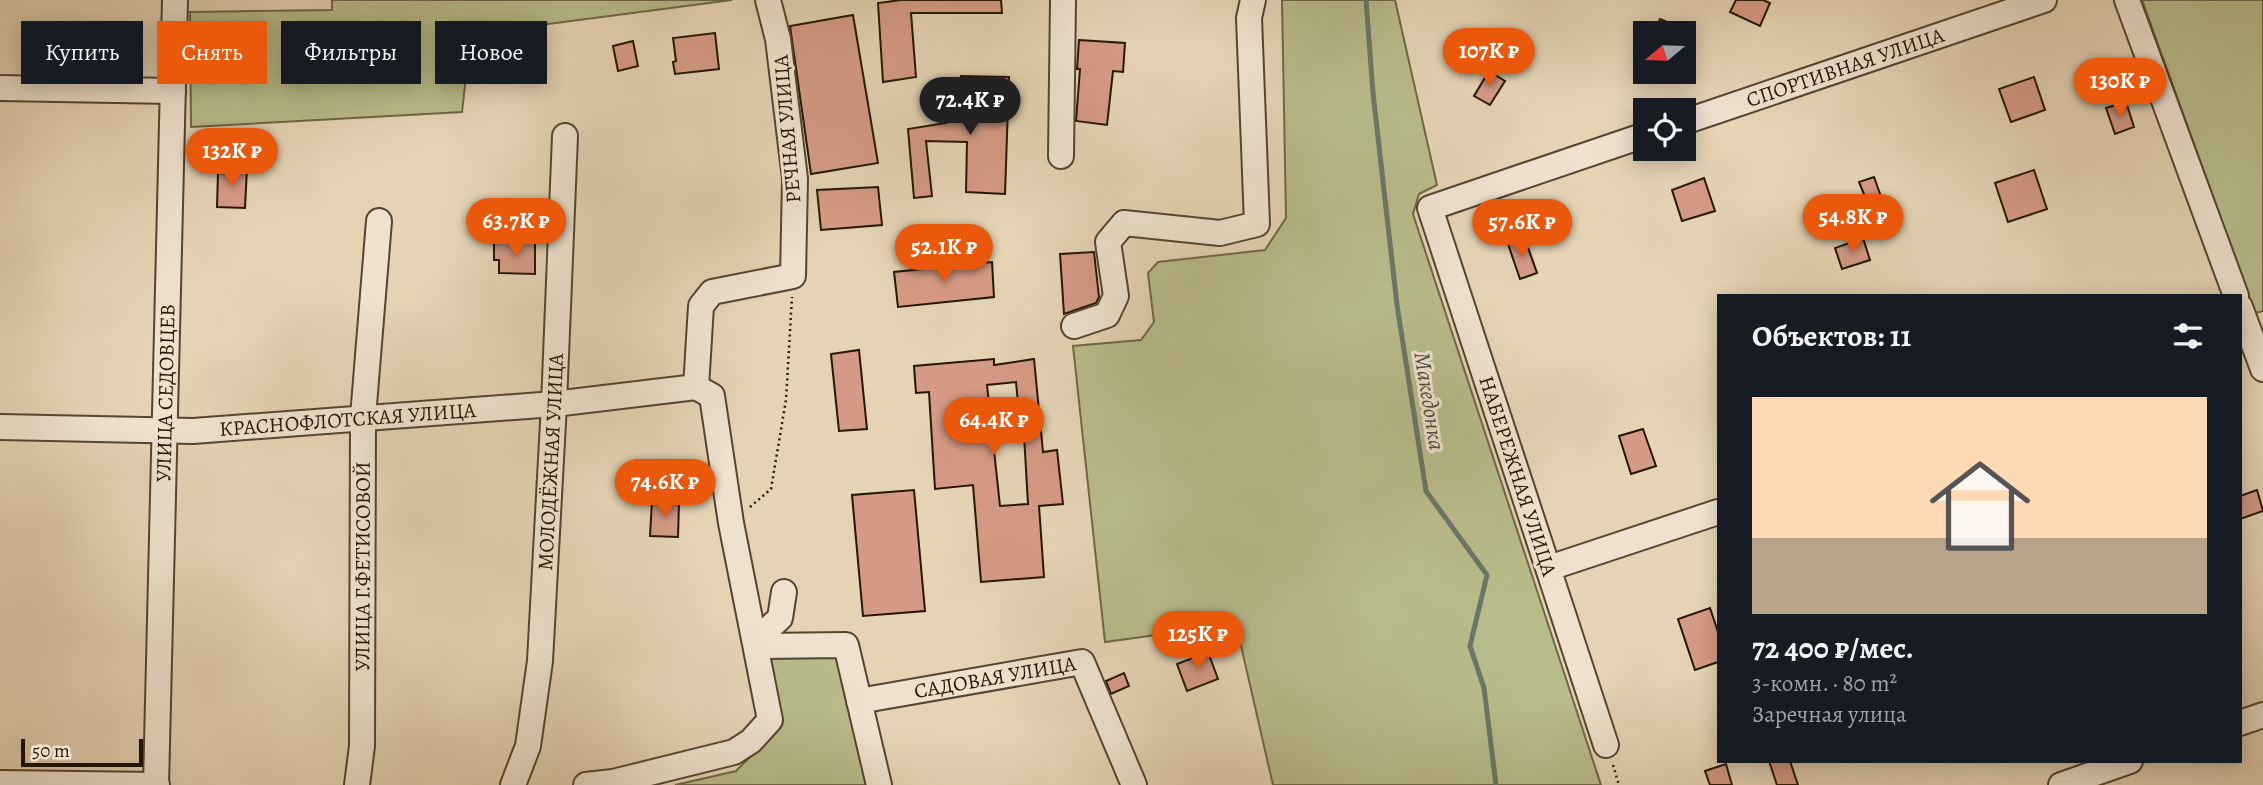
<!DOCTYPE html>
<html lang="ru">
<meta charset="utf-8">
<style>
body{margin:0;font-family:Alegreya,serif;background:#242831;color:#f1f3f6;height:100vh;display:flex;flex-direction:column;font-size:26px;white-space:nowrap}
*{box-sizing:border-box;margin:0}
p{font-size:23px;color:#9ea1a6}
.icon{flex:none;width:38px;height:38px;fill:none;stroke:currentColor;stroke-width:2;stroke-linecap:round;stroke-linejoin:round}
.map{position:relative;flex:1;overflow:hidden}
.sheet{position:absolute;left:1717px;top:294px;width:525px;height:469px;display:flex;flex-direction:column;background:#171b24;border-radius:0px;box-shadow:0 4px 18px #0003}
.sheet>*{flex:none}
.top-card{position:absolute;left:21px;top:21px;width:665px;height:63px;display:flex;gap:14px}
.needle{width:46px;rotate:251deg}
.fabs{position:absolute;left:1633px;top:21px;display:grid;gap:14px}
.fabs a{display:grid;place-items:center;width:63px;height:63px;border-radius:0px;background:#171b24;box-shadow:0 4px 18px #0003;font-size:35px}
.scale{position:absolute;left:21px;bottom:18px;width:122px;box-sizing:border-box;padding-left:7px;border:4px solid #251602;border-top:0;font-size:19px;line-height:24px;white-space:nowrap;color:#251602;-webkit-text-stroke:5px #eee2ce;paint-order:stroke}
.price{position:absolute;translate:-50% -60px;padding:0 16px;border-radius:24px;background:#ea580c;color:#fff;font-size:23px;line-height:46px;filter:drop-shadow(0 2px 4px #0008)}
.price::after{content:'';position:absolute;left:50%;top:42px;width:21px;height:16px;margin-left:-10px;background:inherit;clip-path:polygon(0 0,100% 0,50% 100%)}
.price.selected{background:#222;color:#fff}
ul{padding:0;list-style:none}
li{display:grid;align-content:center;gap:14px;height:371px;padding:0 35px}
li span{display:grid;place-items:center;height:217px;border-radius:0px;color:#555}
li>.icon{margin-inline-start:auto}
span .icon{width:126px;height:126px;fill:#fffc;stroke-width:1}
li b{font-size:30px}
h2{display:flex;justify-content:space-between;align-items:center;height:84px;padding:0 35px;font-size:30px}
.chip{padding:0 24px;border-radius:0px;background:#171b24;box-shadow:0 4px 18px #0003;font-size:24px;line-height:63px}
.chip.selected{background:#ea580c;color:#fff}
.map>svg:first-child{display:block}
.green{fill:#b8bb8a;stroke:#6e6846;stroke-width:2}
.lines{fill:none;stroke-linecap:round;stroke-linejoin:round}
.stream{stroke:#697767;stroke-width:5}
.building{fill:#d59a85;stroke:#251602;stroke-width:2;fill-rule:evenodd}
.minor-casing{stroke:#55452e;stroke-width:28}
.path{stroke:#251602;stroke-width:2.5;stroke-dasharray:2 3.5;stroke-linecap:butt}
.minor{stroke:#eee2ce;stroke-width:24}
.labels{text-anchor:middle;stroke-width:6;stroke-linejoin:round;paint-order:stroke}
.street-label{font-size:21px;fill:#251602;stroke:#eee2ce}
.water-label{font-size:23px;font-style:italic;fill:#4d4f3d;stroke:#eee2ce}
</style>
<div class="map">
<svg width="2263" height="785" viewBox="0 0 2263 785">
<rect width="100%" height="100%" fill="#e5d3b4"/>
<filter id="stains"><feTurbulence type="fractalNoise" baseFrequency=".00286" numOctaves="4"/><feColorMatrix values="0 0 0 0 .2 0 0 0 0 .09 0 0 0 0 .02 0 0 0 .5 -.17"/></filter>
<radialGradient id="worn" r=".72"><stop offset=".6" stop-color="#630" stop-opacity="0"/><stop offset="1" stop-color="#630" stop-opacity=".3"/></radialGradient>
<!-- green -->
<g class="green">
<polygon points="332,0 732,0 471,34 462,112 191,127 190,12 332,10"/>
<polygon points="1282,0 1395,0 1437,185 1419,194 1413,214 1601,785 1273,785 1236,624 1105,642 1073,346 1141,340 1154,322 1148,273 1158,262 1265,250 1286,218"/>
<polygon points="2142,0 2263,0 2263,311 2255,313"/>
<polygon points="838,654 869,785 675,785 736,771 779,728 770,655"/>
</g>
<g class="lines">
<!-- stream -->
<polyline class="stream" points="1366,0 1373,93 1397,305 1426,491 1487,575 1470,646 1484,688 1496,785"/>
</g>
<!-- building -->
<g class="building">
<polygon points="901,0 1001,0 1002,13 911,13 916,77 883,82 878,3"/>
<polygon points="1736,0 1763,0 1770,3 1760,26 1730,12"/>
<polygon points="853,15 878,163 811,174 790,26"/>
<polygon points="1660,19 1692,33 1654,33"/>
<polygon points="715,33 719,69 675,74 673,62 676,61 673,38"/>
<polygon points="1079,40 1125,43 1123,72 1113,71 1107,125 1076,121 1080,69 1077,69"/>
<polygon points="633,41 638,66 618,71 613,46"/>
<polygon points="1489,71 1505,81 1490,105 1474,96"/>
<polygon points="961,76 1009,77 1005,194 966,192 967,142 926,141 932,196 914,198 908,129 946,123 946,111 960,112"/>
<polygon points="2034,77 2045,110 2011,122 1999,89"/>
<polygon points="2126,102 2134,127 2115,134 2106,108"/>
<polygon points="231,166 247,167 245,208 217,207 218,173 231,174"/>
<polygon points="2034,170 2047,209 2008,222 1995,183"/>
<polygon points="1874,177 1884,205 1870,209 1859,182"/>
<polygon points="1704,178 1715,211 1682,221 1672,190"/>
<polygon points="878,187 882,225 821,230 817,190"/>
<polygon points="1863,238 1870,260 1842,269 1835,248"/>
<polygon points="1525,239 1537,273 1520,279 1508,244"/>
<polygon points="494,243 535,243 535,274 499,273 499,260 494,260"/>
<polygon points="1094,252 1099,297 1096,303 1064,314 1060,254"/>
<polygon points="992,262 994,297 898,307 894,272"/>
<polygon points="859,350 867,429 839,431 831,354"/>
<path d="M994,359V365L1034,359L1043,452L1057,450L1063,504L1039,506L1044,577L981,582L973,485L935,489L929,392L916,393L914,366ZM1016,382L1021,435H1024L1028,504L1000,506L987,385Z"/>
<polygon points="1643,429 1656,466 1631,474 1619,436"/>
<polygon points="914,490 925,611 863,616 852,495"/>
<polygon points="2257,490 2263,511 2240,519 2240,496"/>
<polygon points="652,501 679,502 678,537 650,536"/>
<polygon points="1710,608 1718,632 1718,662 1695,670 1678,619"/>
<polygon points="1208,652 1218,679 1187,691 1177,664"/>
<polygon points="1124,673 1129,686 1111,694 1106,681"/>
<polygon points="1769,761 1790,761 1798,785 1777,785"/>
<polygon points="1726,764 1732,785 1710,785 1705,771"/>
</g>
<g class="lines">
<!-- minor casing -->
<g class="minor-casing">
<g id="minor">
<polyline points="2127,0 2236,296"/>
<polyline points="0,88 173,91"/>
<path id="s1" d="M1684,122L2044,0"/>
<polyline points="1061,156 1063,0"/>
<polyline points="2240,307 2263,369"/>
<polyline points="1074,326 1107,315 1116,296 1108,242 1124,223 1220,233 1257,224 1249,18 1253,0"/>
<path id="s2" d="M0,427L193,431L554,404L696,387"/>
<polyline points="1549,568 1718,512"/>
<polyline points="756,640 780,618 784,592"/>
<polyline points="757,646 846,645 879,785"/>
<path id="s3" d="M859,701L1082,662L1134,785"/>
<polyline points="2240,723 2263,715"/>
<polyline points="1606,745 1430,208 1645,135"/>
<polyline points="0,783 157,785"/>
<path id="s4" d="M156,785L175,0"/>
<path id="s5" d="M357,785L362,746L363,417L379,221"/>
<path id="s6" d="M513,785L528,746L540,661L554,404L565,136"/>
<polyline points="586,785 613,782 734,752 751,741 770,720 731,523 712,396 696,387 701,306 712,292 793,276 795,179 778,39 768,0"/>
<polyline points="2061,785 2130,761"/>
</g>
</g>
<!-- path -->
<g class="path">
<polyline points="750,507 771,489 786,400 792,297"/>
<polyline points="1613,765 1619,785"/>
</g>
<!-- minor -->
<use href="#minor" class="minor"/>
</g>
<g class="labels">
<!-- street labels -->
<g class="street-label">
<text dy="7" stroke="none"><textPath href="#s1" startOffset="170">СПОРТИВНАЯ УЛИЦА</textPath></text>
<text transform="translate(787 129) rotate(-95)" y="7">РЕЧНАЯ УЛИЦА</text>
<text dy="7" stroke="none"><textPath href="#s4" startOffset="392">УЛИЦА СЕДОВЦЕВ</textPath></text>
<text dy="7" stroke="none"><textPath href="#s2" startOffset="348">КРАСНОФЛОТСКАЯ УЛИЦА</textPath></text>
<text dy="7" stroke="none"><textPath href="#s6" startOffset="327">МОЛОДЁЖНАЯ УЛИЦА</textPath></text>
<text transform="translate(1518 476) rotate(72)" y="7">НАБЕРЕЖНАЯ УЛИЦА</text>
<text dy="7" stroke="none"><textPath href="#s5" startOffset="219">УЛИЦА Г.ФЕТИСОВОЙ</textPath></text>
<text dy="7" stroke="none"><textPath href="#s3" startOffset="138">САДОВАЯ УЛИЦА</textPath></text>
</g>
<!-- water labels -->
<g class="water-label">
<text transform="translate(1430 401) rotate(81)" y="8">Македонка</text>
</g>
</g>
<rect width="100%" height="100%" filter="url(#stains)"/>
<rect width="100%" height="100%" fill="url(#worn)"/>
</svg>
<div class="fabs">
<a><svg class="needle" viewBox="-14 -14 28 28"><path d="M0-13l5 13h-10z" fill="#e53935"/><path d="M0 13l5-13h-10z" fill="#9ea1a6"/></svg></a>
<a><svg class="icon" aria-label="locate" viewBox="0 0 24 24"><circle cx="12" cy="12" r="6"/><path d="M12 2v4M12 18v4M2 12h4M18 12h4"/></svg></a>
</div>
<div class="scale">50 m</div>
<b class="price" style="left:1489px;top:88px">107K ₽</b>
<b class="price" style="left:2120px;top:118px">130K ₽</b>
<b class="price selected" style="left:970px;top:137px">72.4K ₽</b>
<b class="price" style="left:232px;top:188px">132K ₽</b>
<b class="price" style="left:1853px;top:254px">54.8K ₽</b>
<b class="price" style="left:516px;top:258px">63.7K ₽</b>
<b class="price" style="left:1522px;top:259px">57.6K ₽</b>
<b class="price" style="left:944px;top:284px">52.1K ₽</b>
<b class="price" style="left:994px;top:457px">64.4K ₽</b>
<b class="price" style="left:665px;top:519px">74.6K ₽</b>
<b class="price" style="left:1198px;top:671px">125K ₽</b>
<div class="top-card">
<a class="chip">Купить</a>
<a class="chip selected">Снять</a>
<a class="chip">Фильтры</a>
<a class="chip">Новое</a>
</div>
<section class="sheet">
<h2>Объектов: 11<svg class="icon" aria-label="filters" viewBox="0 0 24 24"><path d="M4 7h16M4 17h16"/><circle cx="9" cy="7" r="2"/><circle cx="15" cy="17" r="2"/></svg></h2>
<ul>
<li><span style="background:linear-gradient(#ffd9b3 65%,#b9a48a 0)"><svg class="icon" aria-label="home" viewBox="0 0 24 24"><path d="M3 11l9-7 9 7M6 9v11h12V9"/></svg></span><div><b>72 400 ₽/мес.</b><p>3-комн. · 80 m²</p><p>Заречная улица</p></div></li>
</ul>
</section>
</div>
